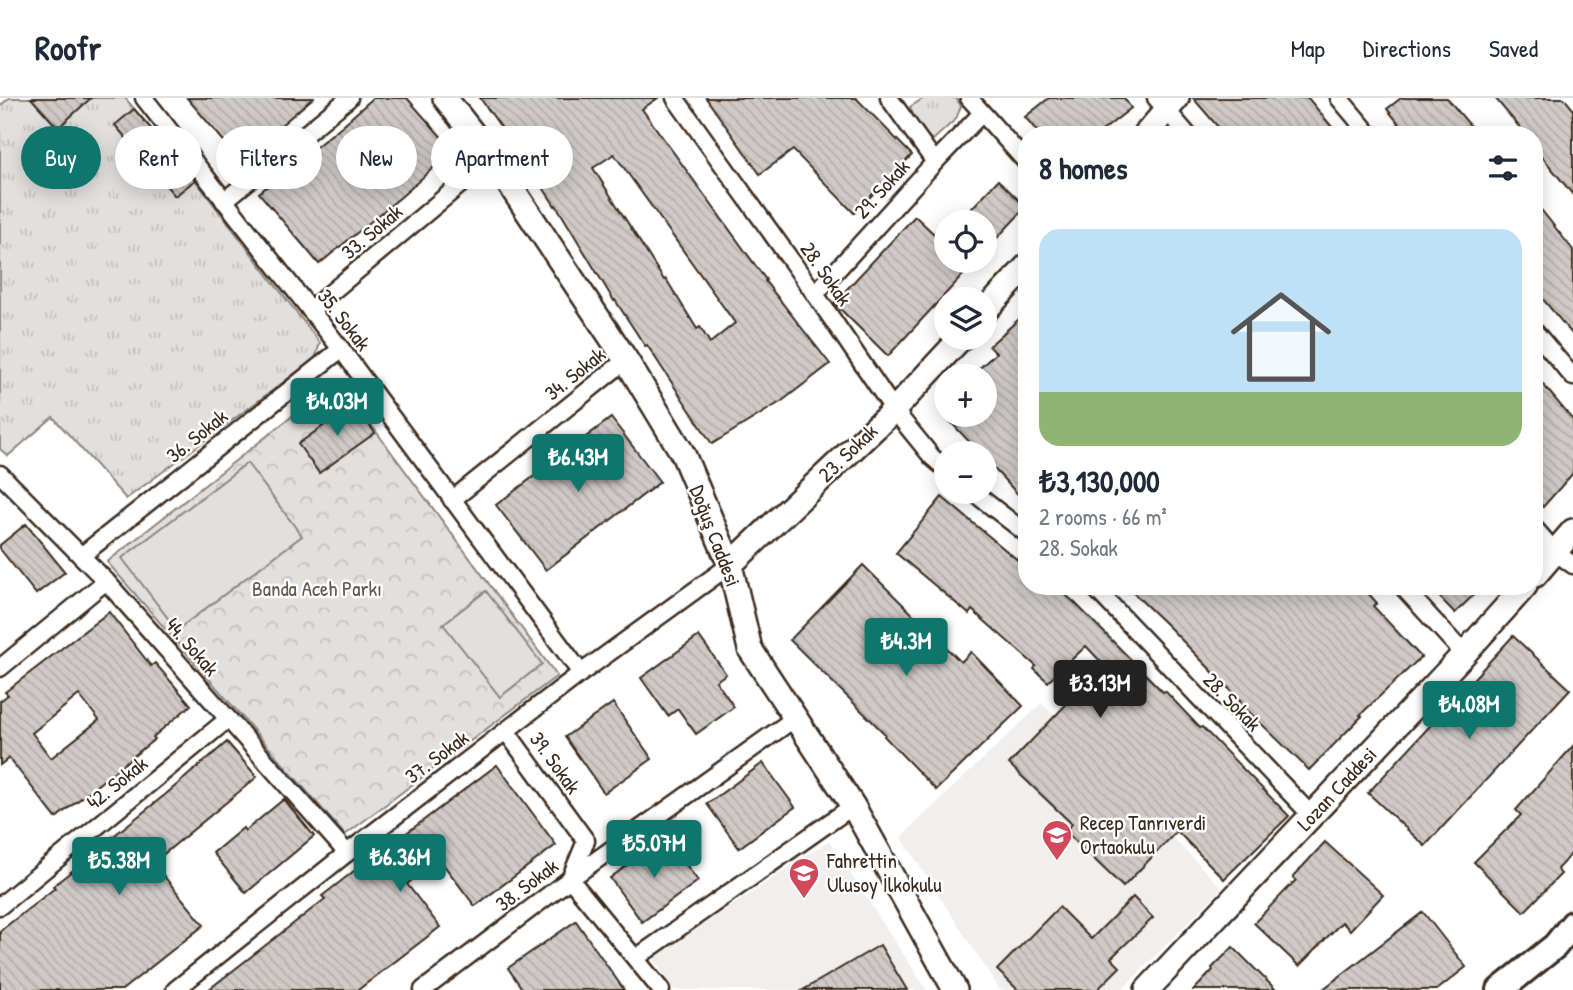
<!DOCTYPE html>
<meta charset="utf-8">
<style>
body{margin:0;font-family:"Patrick Hand",sans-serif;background:#f2f2f3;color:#1f2937;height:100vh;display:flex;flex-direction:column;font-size:26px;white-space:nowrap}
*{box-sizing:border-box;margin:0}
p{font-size:23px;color:#747a83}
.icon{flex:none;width:38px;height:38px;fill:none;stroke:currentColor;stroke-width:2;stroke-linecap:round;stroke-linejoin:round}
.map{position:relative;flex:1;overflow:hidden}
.details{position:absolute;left:1018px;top:28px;width:525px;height:469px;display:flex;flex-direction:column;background:#fff;border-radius:28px;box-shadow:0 4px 18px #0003}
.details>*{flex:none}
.top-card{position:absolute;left:21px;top:28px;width:665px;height:63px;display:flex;gap:14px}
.controls{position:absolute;left:934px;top:112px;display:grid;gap:14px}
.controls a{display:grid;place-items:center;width:63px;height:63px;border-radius:50%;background:#fff;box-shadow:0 4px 18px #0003;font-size:35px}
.price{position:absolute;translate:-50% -60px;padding:0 16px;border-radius:7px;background:#0f766e;color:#fff;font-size:23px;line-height:46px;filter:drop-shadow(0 2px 4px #0008)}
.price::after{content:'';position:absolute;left:50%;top:42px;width:21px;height:16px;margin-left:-10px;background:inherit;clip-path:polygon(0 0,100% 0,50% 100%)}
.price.active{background:#222;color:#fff}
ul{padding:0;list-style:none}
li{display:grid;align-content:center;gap:14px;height:371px;padding:0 21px}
li span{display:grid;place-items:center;height:217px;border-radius:21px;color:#555}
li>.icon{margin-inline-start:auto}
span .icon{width:126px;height:126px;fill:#fffc;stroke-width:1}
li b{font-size:30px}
h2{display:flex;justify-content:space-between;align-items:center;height:84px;padding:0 21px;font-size:30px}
.tag{padding:0 24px;border-radius:32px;background:#fff;box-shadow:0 4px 18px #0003;font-size:24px;line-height:63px}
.tag.active{background:#0f766e;color:#fff}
header{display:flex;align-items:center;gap:42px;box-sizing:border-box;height:98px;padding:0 35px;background:#fff;border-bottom:2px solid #e0e1e3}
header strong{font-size:33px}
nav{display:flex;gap:38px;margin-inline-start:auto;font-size:24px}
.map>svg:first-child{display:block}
.built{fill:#f1efee}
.grass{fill:url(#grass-tufts);stroke:#8e857e;stroke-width:2}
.forest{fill:url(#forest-crowns);stroke:#8e857e;stroke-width:2}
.pitch{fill:#e2e0de;stroke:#8e857e;stroke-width:2}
.building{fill:url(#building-back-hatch);stroke:#3b2a1e;stroke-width:2;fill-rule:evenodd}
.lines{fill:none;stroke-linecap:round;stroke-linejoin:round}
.street-casing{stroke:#3b2a1e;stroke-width:21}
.secondary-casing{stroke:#3b2a1e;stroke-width:28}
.primary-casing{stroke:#3b2a1e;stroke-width:30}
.street{stroke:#fff;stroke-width:16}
.secondary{stroke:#fff;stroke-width:23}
.primary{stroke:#fff;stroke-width:24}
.labels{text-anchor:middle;stroke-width:5;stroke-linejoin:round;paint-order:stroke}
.street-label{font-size:21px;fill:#3b2a1e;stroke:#fff}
.park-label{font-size:21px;fill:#65584e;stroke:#fff}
.poi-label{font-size:21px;fill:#3b2a1e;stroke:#fff;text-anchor:start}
</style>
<header>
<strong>Roofr</strong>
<nav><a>Map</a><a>Directions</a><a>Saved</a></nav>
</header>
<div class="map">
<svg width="1573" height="892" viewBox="0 0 1573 892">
<defs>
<pattern id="grass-tufts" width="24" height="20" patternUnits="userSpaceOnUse" patternTransform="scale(1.75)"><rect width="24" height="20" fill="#e2e0de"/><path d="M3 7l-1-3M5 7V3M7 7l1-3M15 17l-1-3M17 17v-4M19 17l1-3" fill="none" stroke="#c3c0be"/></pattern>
<pattern id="forest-crowns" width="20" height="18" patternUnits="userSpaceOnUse" patternTransform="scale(1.75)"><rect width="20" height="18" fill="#e2e0de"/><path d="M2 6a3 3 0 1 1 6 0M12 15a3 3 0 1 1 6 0" fill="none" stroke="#c3c0be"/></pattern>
<pattern id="building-back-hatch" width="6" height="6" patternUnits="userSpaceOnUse" patternTransform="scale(1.75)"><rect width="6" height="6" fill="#cfcac7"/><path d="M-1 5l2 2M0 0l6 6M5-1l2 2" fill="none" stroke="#b3aeaa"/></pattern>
</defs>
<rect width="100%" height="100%" fill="#fff"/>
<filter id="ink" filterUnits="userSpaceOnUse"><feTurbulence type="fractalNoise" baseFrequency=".0143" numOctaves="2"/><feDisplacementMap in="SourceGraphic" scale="14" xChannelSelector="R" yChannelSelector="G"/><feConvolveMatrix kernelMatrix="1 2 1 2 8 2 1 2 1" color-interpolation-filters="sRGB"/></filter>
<g filter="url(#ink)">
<!-- built -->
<g class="built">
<polygon points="1042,605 1222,790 1122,892 1000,892 901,739"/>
<polygon points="829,743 927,892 674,892 653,860"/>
</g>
<!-- grass -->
<g class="grass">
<polygon points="9,0 125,0 195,82 320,245 315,261 126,401 53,319 8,358 0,351 0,8"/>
<polygon points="924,0 956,0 961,8 956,21 933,42 920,34 910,9"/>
</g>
<!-- forest -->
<polygon class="forest" points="338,282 557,578 345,737 107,464"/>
<!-- pitch -->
<g class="pitch">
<polygon points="247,365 302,438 177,532 122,460"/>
<polygon points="486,493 542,566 500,599 443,526"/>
</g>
<!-- building -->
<g class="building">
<polygon points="31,0 91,0 58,30"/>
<polygon points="187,0 313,0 240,62"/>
<polygon points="373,0 407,0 453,52 402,98 319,166 259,95 343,27"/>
<path d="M480,0H658L642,11L766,182L765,183L830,266L782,303L712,346L647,247L645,248L615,202L614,203L556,107L555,108L529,68ZM614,56L735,225L710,245L700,229L697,231L666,181L664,182L593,70Z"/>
<polygon points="706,0 856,0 912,57 854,115 793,52 760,76"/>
<polygon points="1049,0 1124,0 1131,10 1097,37 1040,37 1025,19"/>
<polygon points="1193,0 1308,0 1332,29 1323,37 1225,37"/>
<polygon points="1401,0 1447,0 1478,37 1408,37 1387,11"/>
<polygon points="1495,0 1564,0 1573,11 1573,97 1535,50 1535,37 1526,37"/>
<polygon points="134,11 195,82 175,98 115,27"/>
<polygon points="998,82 1026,109 985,153 985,124 959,124"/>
<polygon points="1535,104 1573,152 1573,237 1535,192"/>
<polygon points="915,118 934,136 947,122 947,163 976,163 888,258 834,205"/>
<polygon points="1027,214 1027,406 985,361 985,355 980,355 944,317 985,317 985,278 971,278 996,255 989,248"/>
<polygon points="1535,277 1573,322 1573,375 1543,409 1535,399"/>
<polygon points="354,306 375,335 319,375 298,346"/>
<polygon points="611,320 660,384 546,472 496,407"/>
<polygon points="942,399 1027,470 1027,488 1055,488 1074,504 1163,594 1165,593 1200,630 1202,629 1289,718 1224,781 1177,733 1123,789 1065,733 1072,726 1009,666 1104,567 1086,548 1048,584 1034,571 1036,568 972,512 969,516 896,455"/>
<polygon points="26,426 65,474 36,496 0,451 0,447"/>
<polygon points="863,467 961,564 971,554 1023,608 936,692 884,638 885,636 790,542"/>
<polygon points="1126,488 1362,488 1377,505 1373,508 1421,559 1360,617 1362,618 1309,672 1239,604 1241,603 1168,528"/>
<polygon points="1429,488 1483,488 1455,515"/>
<path d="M109,514L151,568L155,565L191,607L153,639L155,641L56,720L9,660L0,667V603L8,597L5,594ZM79,597L99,622L51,660L32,635Z"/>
<polygon points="699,538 726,576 716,583 734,609 696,636 678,611 668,618 641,580"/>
<polygon points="1513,538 1570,591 1425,748 1368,695"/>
<polygon points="613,605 652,661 604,695 565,639"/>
<polygon points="227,644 257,679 153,765 204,827 122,892 0,892 0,833 55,790 53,788 112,741 111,740 166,696"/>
<polygon points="1573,648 1573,754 1557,771 1561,776 1524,814 1474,764 1521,717 1516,712"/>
<polygon points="763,665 795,709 739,750 707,706"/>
<polygon points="497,667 556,747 475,808 439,761 407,786 440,829 358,892 208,892 325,801 322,798 391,744 392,746"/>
<polygon points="284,701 314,738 246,795 213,755 243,730 245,733"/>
<polygon points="666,739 698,783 642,824 610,780"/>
<polygon points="1325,744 1383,797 1350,832 1342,824 1299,868 1254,825 1296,782 1293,779"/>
<polygon points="1133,799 1153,820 1111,860 1120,869 1097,892 1018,892 997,872 1059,809 1091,841"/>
<polygon points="1423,814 1466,869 1437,892 1322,892"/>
<polygon points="576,823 624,892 523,892 508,870"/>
<polygon points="880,847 907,892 803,892"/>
<polygon points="1233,849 1276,892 1194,892 1213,872 1212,870"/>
</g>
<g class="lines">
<!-- street casing -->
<g class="street-casing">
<g id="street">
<polyline points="144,0 341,251 581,575"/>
<polyline points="675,0 815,196 894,312 932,359 947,372"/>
<polyline points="889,0 935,64"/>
<polyline points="969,0 1027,65"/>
<polyline points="1156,0 1188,37"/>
<polyline points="1339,0 1370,37"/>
<polyline points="224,103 349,0"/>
<polyline points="815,196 935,64 982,15"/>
<polyline points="310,212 492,60"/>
<polyline points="1535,234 1573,279"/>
<polyline points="0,376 106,483 347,755"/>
<polyline points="973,394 1027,436"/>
<polyline points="452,402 626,262"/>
<polyline points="1535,431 1555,454 1573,467"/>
<polyline points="81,458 341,251"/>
<polyline points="1093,488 1312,718"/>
<polyline points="1402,488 1464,556"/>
<polyline points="0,570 106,483"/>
<polyline points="506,633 586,743 570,781 661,892"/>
<polyline points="0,808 228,621"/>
<polyline points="636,860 853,708"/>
<polyline points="175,892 347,755 581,575 730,467"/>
<polyline points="423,892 570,781 795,620"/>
</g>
</g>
<!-- secondary casing -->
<g class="secondary-casing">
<g id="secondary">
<polyline points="445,0 492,60 626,262 683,356 730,467 750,551 853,708 955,892"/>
<polyline points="1145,37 1177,0"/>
<polyline points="985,213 1027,168"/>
<polyline points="730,467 894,312 961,240"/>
<polyline points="1535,477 1573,433"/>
<polyline points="1147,892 1464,556 1525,488"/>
</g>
</g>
<!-- primary casing -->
<g class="primary-casing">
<polyline id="primary" points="1500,892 1555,848 1573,826"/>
</g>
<!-- street -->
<use href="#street" class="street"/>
<!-- secondary -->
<use href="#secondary" class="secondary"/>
<!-- primary -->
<use href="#primary" class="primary"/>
</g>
</g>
<!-- icons -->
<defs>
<g id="school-pin" transform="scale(1.575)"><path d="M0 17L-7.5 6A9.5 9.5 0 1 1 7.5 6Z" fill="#d1495b" stroke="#fff"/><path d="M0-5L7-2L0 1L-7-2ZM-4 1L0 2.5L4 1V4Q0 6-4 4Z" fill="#fff"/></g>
</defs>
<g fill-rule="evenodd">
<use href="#school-pin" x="1057" y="737"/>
<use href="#school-pin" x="804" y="775"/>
</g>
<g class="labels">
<!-- street labels -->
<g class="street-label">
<text transform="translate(882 91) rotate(-48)" y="7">29. Sokak</text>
<text transform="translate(372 134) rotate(-40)" y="7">33. Sokak</text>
<text transform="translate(826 176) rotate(55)" y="7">28. Sokak</text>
<text transform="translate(344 222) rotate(52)" y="7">35. Sokak</text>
<text transform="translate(575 276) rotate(-39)" y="7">34. Sokak</text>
<text transform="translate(197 338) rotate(-39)" y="7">36. Sokak</text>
<text transform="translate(848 355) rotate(-44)" y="7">23. Sokak</text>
<text transform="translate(715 438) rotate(69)" y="7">Doğuş Caddesi</text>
<text transform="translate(192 549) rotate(49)" y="7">44. Sokak</text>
<text transform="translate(1232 604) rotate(46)" y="7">28. Sokak</text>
<text transform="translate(437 659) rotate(-37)" y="7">37. Sokak</text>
<text transform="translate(555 665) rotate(54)" y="7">39. Sokak</text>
<text transform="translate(117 685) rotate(-39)" y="7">42. Sokak</text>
<text transform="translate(1337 691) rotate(-47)" y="7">Lozan Caddesi</text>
<text transform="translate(527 787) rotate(-37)" y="7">38. Sokak</text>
</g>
<!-- park labels -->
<g class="park-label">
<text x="317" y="498">Banda Aceh Parkı</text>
</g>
<!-- poi labels -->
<g class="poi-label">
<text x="1080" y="732">Recep Tanrıverdi<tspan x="1080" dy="24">Ortaokulu</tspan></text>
<text x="827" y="770">Fahrettin<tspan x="827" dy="24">Ulusoy İlkokulu</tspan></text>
</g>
</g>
</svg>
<div class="controls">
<a><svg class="icon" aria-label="locate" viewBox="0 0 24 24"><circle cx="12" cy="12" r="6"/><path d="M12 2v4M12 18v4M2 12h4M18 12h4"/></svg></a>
<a><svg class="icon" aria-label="layers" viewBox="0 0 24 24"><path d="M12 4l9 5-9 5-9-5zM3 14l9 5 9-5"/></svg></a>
<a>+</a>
<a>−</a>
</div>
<b class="price" style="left:337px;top:340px">₺4.03M</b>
<b class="price" style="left:578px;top:396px">₺6.43M</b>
<b class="price" style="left:906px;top:580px">₺4.3M</b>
<b class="price active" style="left:1100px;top:622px">₺3.13M</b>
<b class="price" style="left:1469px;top:643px">₺4.08M</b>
<b class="price" style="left:654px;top:782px">₺5.07M</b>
<b class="price" style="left:400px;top:796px">₺6.36M</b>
<b class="price" style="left:119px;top:799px">₺5.38M</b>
<div class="top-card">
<a class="tag active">Buy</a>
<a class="tag">Rent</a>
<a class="tag">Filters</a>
<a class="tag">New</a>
<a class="tag">Apartment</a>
</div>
<section class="details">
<h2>8 homes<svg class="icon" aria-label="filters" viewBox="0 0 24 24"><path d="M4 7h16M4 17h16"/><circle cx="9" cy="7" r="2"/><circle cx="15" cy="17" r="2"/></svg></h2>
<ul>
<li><span style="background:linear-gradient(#bfe0f5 75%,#8fb573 0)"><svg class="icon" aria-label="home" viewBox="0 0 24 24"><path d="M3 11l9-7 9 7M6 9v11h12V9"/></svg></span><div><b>₺3,130,000</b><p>2 rooms · 66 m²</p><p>28. Sokak</p></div></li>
</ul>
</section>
</div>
